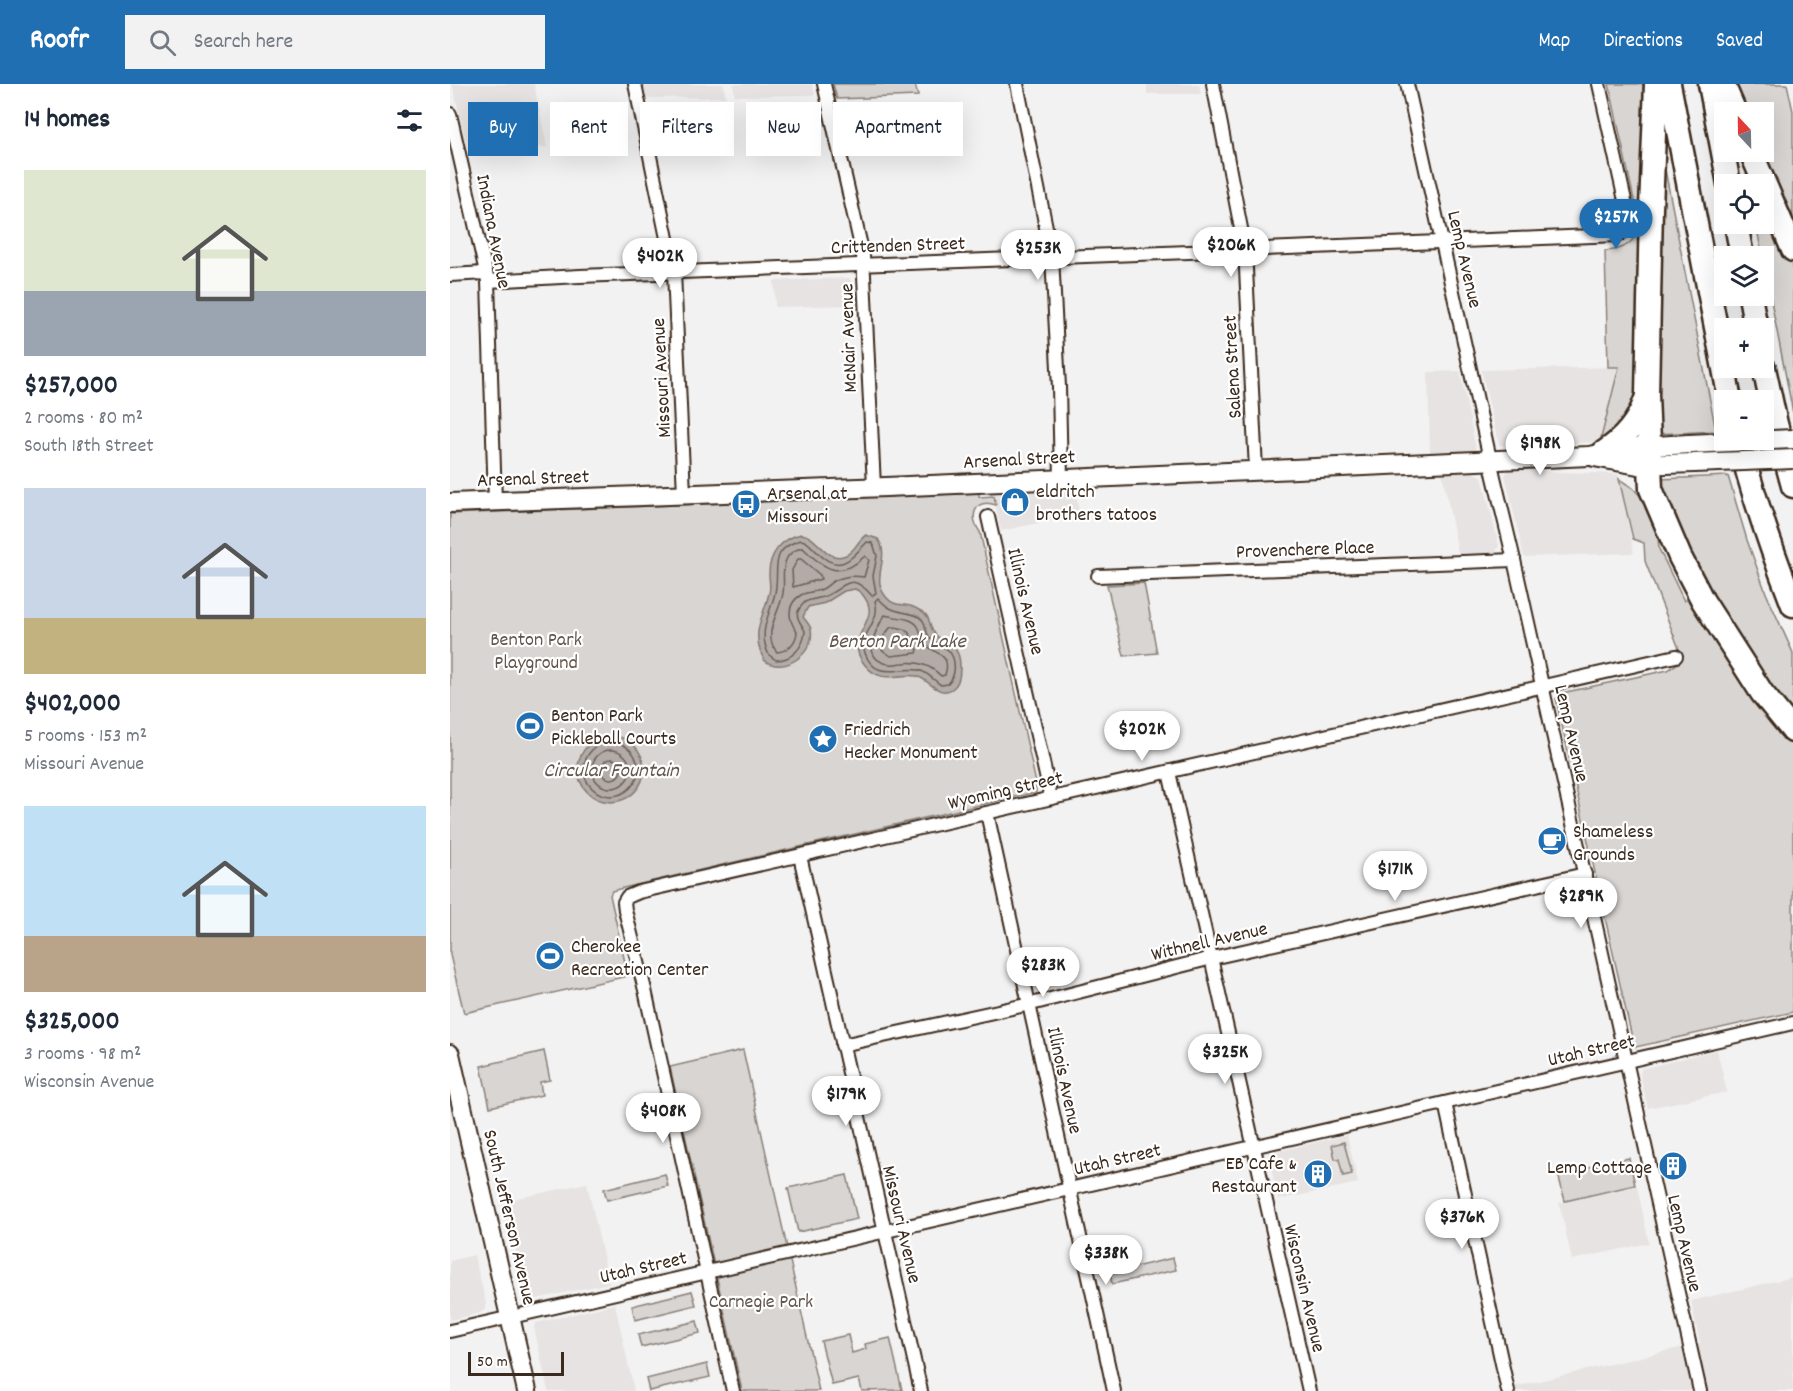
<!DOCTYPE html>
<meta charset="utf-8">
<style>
body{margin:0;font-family:Dekko,sans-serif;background:#f2f2f3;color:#1f2937;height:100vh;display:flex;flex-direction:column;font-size:22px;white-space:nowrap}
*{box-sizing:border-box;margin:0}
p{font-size:20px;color:#747a83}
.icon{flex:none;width:33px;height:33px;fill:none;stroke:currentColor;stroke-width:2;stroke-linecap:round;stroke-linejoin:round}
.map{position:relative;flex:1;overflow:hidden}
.drawer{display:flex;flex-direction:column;background:#fff;width:450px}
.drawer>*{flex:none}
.guide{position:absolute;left:18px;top:18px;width:570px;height:54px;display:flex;gap:12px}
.needle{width:39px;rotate:338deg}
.controls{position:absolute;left:1264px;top:18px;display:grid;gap:12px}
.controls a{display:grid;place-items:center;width:60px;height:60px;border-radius:0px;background:#fff;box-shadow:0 6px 24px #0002;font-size:30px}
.scale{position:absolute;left:18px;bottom:15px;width:96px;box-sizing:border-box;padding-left:6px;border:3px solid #3b2a1e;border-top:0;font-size:16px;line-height:21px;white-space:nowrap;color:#3b2a1e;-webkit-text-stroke:4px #fff;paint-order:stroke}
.price{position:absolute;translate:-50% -51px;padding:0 14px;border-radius:21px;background:#fff;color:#222;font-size:20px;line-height:39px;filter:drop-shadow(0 2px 3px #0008)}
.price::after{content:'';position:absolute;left:50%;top:36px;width:18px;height:14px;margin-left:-9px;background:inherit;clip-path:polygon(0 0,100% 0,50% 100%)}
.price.on{background:#1f6fb2;color:#fff}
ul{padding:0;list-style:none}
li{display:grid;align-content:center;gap:12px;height:318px;padding:0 24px}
li span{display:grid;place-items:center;height:186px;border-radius:0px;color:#555}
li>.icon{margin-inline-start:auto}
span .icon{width:108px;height:108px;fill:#fffc;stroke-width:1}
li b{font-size:26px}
h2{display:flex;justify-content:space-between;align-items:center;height:72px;padding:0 24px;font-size:26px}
.tag{padding:0 21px;border-radius:0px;background:#fff;box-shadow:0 6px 24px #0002;font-size:21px;line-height:54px}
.tag.on{background:#1f6fb2;color:#fff}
header{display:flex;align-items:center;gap:36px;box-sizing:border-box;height:84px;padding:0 30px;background:#1f6fb2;color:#fff}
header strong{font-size:28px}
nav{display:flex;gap:33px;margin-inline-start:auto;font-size:21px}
.search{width:420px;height:54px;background:#f2f2f3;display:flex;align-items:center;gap:15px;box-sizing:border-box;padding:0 21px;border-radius:0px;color:#747a83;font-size:22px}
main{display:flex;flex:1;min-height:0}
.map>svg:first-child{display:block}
.built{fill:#e6e3e2}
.green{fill:#d8d5d2;stroke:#8a8078;stroke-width:1.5}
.water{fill:#b2aba7;stroke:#827770;stroke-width:1.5}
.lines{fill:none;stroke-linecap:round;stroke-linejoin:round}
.shore{stroke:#6b5e55;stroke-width:1.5}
.minor-casing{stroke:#3b2a1e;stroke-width:16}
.secondary-casing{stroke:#3b2a1e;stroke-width:22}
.motorway-casing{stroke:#3b2a1e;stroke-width:27}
.minor{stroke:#fff;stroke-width:12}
.secondary{stroke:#fff;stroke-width:18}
.motorway{stroke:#fff;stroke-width:22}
.secondary-bridge-casing{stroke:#3b2a1e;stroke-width:22;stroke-linecap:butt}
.secondary-bridge{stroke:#fff;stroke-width:18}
.labels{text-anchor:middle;stroke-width:4.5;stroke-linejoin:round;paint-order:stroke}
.street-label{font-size:20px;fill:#3b2a1e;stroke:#fff}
.poi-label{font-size:20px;fill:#3b2a1e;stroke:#fff;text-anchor:start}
.park-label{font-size:20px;fill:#62554b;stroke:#fff}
.water-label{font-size:21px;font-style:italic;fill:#65574e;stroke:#fff}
</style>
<header>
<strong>Roofr</strong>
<div class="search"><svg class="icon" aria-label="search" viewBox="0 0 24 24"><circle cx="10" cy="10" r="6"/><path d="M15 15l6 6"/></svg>Search here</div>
<nav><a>Map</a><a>Directions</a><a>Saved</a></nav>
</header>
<main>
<section class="drawer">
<h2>14 homes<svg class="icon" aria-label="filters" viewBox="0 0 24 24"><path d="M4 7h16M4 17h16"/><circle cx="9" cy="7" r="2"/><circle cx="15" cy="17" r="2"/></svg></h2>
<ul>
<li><span style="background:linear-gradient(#dfe7d0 65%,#9aa5b1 0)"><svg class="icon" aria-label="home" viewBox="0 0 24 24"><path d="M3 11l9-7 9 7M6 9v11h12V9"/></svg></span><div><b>$257,000</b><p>2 rooms · 80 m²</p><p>South 18th Street</p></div></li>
<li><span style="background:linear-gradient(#c9d6e8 70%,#c2b280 0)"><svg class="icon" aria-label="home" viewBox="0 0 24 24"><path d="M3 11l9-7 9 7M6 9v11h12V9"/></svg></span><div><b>$402,000</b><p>5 rooms · 153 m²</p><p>Missouri Avenue</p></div></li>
<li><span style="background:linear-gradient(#bfe0f5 70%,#b9a48a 0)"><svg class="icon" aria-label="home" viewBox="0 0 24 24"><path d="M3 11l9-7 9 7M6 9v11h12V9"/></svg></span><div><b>$325,000</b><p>3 rooms · 98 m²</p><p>Wisconsin Avenue</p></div></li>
</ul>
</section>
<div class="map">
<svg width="1343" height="1307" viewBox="0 0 1343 1307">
<rect width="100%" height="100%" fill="#f3f2f2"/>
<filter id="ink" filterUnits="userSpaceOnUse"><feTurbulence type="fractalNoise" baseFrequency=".0167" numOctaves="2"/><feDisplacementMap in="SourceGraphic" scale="12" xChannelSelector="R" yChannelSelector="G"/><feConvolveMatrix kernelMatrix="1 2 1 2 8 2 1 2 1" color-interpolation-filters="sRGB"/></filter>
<g filter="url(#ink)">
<!-- built -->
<g class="built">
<polygon points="2,0 84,0 97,63 18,65"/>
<polygon points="192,0 273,0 276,13 195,14"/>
<polygon points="283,0 362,0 365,11 285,12"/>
<polygon points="697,0 749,0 751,10 697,10"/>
<polygon points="399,194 404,200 405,221 325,223 324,197"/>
<polygon points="1169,283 1151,358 1056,362 1050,361 1048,357 1031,286"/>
<polygon points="1010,287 1026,365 1022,367 980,369 978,288"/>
<polygon points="1059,386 1168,390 1184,469 1074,473 1055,391"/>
<polygon points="1022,388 1032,392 1049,462 1044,470 1009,473 992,389"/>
<polygon points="548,407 625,407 630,430 551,447 543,409 548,409"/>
<polygon points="1267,966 1277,1008 1198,1024 1190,991 1191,985"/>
<polygon points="897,1051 908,1099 828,1116 819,1073 821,1069"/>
<polygon points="137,1099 159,1199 86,1215 80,1214 76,1210 55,1117"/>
<polygon points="1187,1102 1199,1159 1122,1176 1109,1119"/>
<polygon points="24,1171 36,1219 36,1225 30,1229 0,1236 0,1177"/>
<polygon points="1343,1193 1343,1307 1047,1307 1250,1259 1241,1217"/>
<polygon points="165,1220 184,1307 98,1307 84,1243 86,1239"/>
</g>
<!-- green -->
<g class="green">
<polygon points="383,0 465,0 468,12 387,15"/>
<path d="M1159,0H1193L1194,29L1187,318C1182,333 1166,349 1151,354L1169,283H1158L1155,167C1174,166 1186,159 1189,139Z"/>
<polygon points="1282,0 1337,0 1343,27 1343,149 1306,68 1314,68 1314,28 1291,28"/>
<polygon points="1212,70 1266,347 1206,350"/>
<polygon points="1314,114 1343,179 1343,329 1306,140 1314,140"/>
<polygon points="1278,392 1297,456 1316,509 1343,569 1343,637 1287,561 1223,442 1210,395"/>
<polygon points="1169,395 1183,404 1195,417 1207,440 1209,465 1234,517 1238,515 1245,526 1253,533 1343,656 1343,928 1186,963 1183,958 1106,615 1112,609 1218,586 1231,577 1228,562 1195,477 1194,459 1183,455"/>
<path d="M529,409V413L544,412L546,421C524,414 519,432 530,448L586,699V708L169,805L162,807L160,811L178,892L14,929L0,871V430Z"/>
<polygon points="694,499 707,569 674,572 657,501"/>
<polygon points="293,966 369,1307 292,1307 220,983"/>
<polygon points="94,967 100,996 90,998 92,1011 40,1023 31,982"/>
<polygon points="894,1058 902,1090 893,1092 889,1075 885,1075 882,1061"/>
<polygon points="1179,1074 1185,1101 1115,1117 1108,1090"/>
<polygon points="215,1090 218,1102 157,1116 154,1105"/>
<polygon points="397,1091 407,1135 348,1148 338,1104"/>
<polygon points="723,1174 726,1186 662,1200 660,1189"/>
<polygon points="242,1207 246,1221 185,1236 182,1222"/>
<polygon points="247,1237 250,1249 191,1263 188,1251"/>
<polygon points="398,1251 402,1269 416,1265 415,1260 440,1254 452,1306 412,1307 409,1295 382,1301 371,1257"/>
<polygon points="257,1280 260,1293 199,1307 196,1295"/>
</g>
<!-- water -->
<g class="water">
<path d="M351,450C368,451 376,480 396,471C405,467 408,456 416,451L428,455C442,475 418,495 438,515C445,523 455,519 463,523C486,533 475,538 485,550C495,564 511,557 510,585C510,592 508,601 502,605C488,614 478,594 466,592C446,589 432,601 415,581C391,552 432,538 415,514C412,509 410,507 405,505L394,507L375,519L358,523L353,533C356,537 360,541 361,545C366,569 333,592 314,576C300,547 313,536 319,509C321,503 319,497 319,490C319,470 331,455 351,450Z"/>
<circle cx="161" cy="685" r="33"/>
</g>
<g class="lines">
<!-- shore -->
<g class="shore">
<path d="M351,456C358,457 361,462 366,467C389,491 400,476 417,458L423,459L427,472L423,492L426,509L422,512C399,485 395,505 373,513C367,515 361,515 355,518C342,531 348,534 355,547C354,563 342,576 326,576L319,571C308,550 318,534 324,513C332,489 315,466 351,456Z"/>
<path d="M350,464H353C375,486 390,496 415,472L419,476L414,493C402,491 392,492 382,498C378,501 374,505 370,506C364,508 357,508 351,511C336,520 338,536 347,548C346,559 338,567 327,568C311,550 330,529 333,509C335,498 331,487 336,476C339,469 344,467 350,464Z"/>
<polygon points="348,475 351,475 370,491 371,495 343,503 342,486"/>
<path d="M428,514C432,518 436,523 442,525C451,529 460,528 469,533C477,538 474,545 479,553C483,559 492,561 498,566C507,575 506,592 498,600L491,601C483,596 478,588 468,586C448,583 425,597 415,569C408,548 432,539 425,517Z"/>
<path d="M435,531C444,534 461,533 467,541C471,545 470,554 474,559C485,571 502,569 495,591L491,592C480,581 468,577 453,579C448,579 443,581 439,580C409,575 426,545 435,531Z"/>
<path d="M443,543C464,545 458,551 468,566L467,569L441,572L432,566L431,556L440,544Z"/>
<circle cx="161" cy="685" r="27"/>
<circle cx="161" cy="685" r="19"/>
<circle cx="161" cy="685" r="10"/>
</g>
<!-- minor casing -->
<g class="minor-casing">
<g id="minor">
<polyline points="185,0 224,188 234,410"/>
<polyline points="374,0 413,171 424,403"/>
<polyline points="567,0 602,173 609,303 611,395"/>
<polyline points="763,0 795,165 806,386"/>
<polyline points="957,0 1044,393 1064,476 1250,1307"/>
<polyline points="0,30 38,197 45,417"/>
<polyline points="0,191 36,189"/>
<path d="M38,197L130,192L1168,151C1177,145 1179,140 1178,130L1149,0"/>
<polyline points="538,433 601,714"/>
<polyline points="648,492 1064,476"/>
<polyline points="719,688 859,1307"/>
<polyline points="537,729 664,1307"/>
<polyline points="350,772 471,1307"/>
<polyline points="392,961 585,919 762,874 1135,790"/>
<polyline points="995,1019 1058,1307"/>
<polyline points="0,1247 1343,939"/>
<polyline points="283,1307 195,906 175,826 174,818 177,813 189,808 1226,572"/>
</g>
</g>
<!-- secondary casing -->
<g class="secondary-casing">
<g id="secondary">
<polyline points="1144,373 1188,381 1244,379"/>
<polyline points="0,419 436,403 1139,372 1188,363 1239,360"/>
<polyline points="0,970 77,1307"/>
</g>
</g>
<!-- motorway casing -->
<g class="motorway-casing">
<g id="motorway">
<polyline points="1206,0 1201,124 1197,311 1201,405 1230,473 1253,517 1312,609 1343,647"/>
<polyline points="1219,0 1280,316"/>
<polyline points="1260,0 1279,100"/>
<polyline points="1273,0 1285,28"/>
<polyline points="1301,68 1343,166"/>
<polyline points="1286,140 1292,172"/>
<polyline points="1300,212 1306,244"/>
<polyline points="1314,284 1326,340 1343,402"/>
<path d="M1289,356C1303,412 1322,467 1343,521"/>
<path d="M1153,369C1174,355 1188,339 1196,315"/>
</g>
</g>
<!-- minor -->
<use href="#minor" class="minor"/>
<!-- secondary -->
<use href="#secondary" class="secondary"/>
<!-- motorway -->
<use href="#motorway" class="motorway"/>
<!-- secondary-bridge casing -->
<g class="secondary-bridge-casing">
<g id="secondary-bridge">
<polyline points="1239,360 1343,355"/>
<polyline points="1244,379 1343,375"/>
</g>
</g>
<!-- secondary-bridge -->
<use href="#secondary-bridge" class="secondary-bridge"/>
</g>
</g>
<!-- icons -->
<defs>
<g id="shop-disc" transform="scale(1.5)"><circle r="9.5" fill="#1f6fb2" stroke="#fff"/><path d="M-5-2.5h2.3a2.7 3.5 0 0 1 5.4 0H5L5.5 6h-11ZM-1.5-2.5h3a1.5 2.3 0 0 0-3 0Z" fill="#fff"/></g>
<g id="bus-disc" transform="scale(1.5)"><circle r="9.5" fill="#1f6fb2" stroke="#fff"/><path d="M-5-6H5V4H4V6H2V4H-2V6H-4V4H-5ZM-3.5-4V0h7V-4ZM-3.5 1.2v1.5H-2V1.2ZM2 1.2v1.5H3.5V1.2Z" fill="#fff"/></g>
<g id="stadium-disc" transform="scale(1.5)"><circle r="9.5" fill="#1f6fb2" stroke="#fff"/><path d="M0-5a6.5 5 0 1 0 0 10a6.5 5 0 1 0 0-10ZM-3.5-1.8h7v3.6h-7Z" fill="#fff"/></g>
<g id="sight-disc" transform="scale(1.5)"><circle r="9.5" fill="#1f6fb2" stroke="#fff"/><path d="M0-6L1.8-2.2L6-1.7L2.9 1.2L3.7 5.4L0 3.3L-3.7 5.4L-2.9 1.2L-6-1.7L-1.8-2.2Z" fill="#fff"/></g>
<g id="cafe-disc" transform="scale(1.5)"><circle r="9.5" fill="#1f6fb2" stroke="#fff"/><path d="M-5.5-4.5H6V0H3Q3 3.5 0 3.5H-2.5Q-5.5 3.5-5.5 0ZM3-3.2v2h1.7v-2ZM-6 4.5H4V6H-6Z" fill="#fff"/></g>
<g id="building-disc" transform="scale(1.5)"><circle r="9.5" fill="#1f6fb2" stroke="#fff"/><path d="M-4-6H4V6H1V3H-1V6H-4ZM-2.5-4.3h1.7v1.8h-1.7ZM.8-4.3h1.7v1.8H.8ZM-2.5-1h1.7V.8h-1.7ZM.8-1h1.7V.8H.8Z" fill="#fff"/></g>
</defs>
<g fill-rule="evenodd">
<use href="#shop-disc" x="565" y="418"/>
<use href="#bus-disc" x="296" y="420"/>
<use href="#stadium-disc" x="80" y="642"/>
<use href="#sight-disc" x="373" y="655"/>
<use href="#cafe-disc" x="1102" y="757"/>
<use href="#stadium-disc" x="100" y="872"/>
<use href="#building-disc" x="1223" y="1082"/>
<use href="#building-disc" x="868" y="1090"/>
</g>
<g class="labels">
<!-- street labels -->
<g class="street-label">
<text transform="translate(45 147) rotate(79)" y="7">Indiana Avenue</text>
<text transform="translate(448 160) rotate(-2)" y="7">Crittenden Street</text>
<text transform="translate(1016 175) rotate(77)" y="7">Lemp Avenue</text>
<text transform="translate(397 254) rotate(-92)" y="7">McNair Avenue</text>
<text transform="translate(781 283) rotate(-93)" y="7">Salena Street</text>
<text transform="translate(210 294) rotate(-93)" y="7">Missouri Avenue</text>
<text transform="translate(569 374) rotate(-3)" y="7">Arsenal Street</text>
<text transform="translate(83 393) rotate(-2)" y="7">Arsenal Street</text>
<text transform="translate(855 464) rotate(-2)" y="7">Provenchere Place</text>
<text transform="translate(577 517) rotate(77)" y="7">Illinois Avenue</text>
<text transform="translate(1123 649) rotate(77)" y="7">Lemp Avenue</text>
<text transform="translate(555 705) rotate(-13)" y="7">Wyoming Street</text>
<text transform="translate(759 856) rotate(-13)" y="7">Withnell Avenue</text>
<text transform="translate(1141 965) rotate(-13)" y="7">Utah Street</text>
<text transform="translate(616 996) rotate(78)" y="7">Illinois Avenue</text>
<text transform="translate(667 1074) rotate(-13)" y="7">Utah Street</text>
<text transform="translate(61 1133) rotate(77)" y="7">South Jefferson Avenue</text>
<text transform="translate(453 1140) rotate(77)" y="7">Missouri Avenue</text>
<text transform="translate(1236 1159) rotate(77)" y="7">Lemp Avenue</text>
<text transform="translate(193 1182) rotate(-13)" y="7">Utah Street</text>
<text transform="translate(856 1204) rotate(77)" y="7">Wisconsin Avenue</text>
</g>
<!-- poi labels -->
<g class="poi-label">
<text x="586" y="413">eldritch<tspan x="586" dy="23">brothers tatoos</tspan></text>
<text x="317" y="415">Arsenal at<tspan x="317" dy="23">Missouri</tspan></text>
<text x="101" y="637">Benton Park<tspan x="101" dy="23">Pickleball Courts</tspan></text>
<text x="394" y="651">Friedrich<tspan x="394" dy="23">Hecker Monument</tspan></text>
<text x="1123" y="753">Shameless<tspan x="1123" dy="23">Grounds</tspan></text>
<text x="121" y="868">Cherokee<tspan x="121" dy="23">Recreation Center</tspan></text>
<text x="847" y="1085" text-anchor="end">EB Cafe &amp;<tspan x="847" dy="23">Restaurant</tspan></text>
<text x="1202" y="1089" text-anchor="end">Lemp Cottage</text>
</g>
<!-- park labels -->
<g class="park-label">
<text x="86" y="561">Benton Park<tspan x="86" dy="23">Playground</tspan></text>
<text x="311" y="1223">Carnegie Park</text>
</g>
<!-- water labels -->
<g class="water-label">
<text x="447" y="563">Benton Park Lake</text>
<text x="161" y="692">Circular Fountain</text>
</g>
</g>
</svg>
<div class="controls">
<a><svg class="needle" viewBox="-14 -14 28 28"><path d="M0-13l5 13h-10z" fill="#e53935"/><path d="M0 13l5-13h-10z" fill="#747a83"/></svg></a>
<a><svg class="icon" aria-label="locate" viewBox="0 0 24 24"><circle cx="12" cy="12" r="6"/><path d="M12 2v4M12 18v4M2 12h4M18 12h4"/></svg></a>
<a><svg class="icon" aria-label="layers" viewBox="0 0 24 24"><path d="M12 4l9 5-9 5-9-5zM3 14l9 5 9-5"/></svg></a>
<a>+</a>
<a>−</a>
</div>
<div class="scale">50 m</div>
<b class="price on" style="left:1166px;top:166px">$257K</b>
<b class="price" style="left:781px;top:194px">$206K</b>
<b class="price" style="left:588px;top:197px">$253K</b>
<b class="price" style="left:210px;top:205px">$402K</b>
<b class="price" style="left:1090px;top:392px">$198K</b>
<b class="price" style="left:692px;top:678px">$202K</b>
<b class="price" style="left:945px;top:818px">$171K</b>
<b class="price" style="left:1131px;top:845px">$289K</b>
<b class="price" style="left:593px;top:914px">$283K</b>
<b class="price" style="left:775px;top:1001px">$325K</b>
<b class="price" style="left:396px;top:1043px">$179K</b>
<b class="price" style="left:213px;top:1060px">$408K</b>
<b class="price" style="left:1012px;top:1166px">$376K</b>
<b class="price" style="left:656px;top:1202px">$338K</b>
<div class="guide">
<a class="tag on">Buy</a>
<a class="tag">Rent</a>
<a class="tag">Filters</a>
<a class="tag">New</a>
<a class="tag">Apartment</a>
</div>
</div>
</main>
